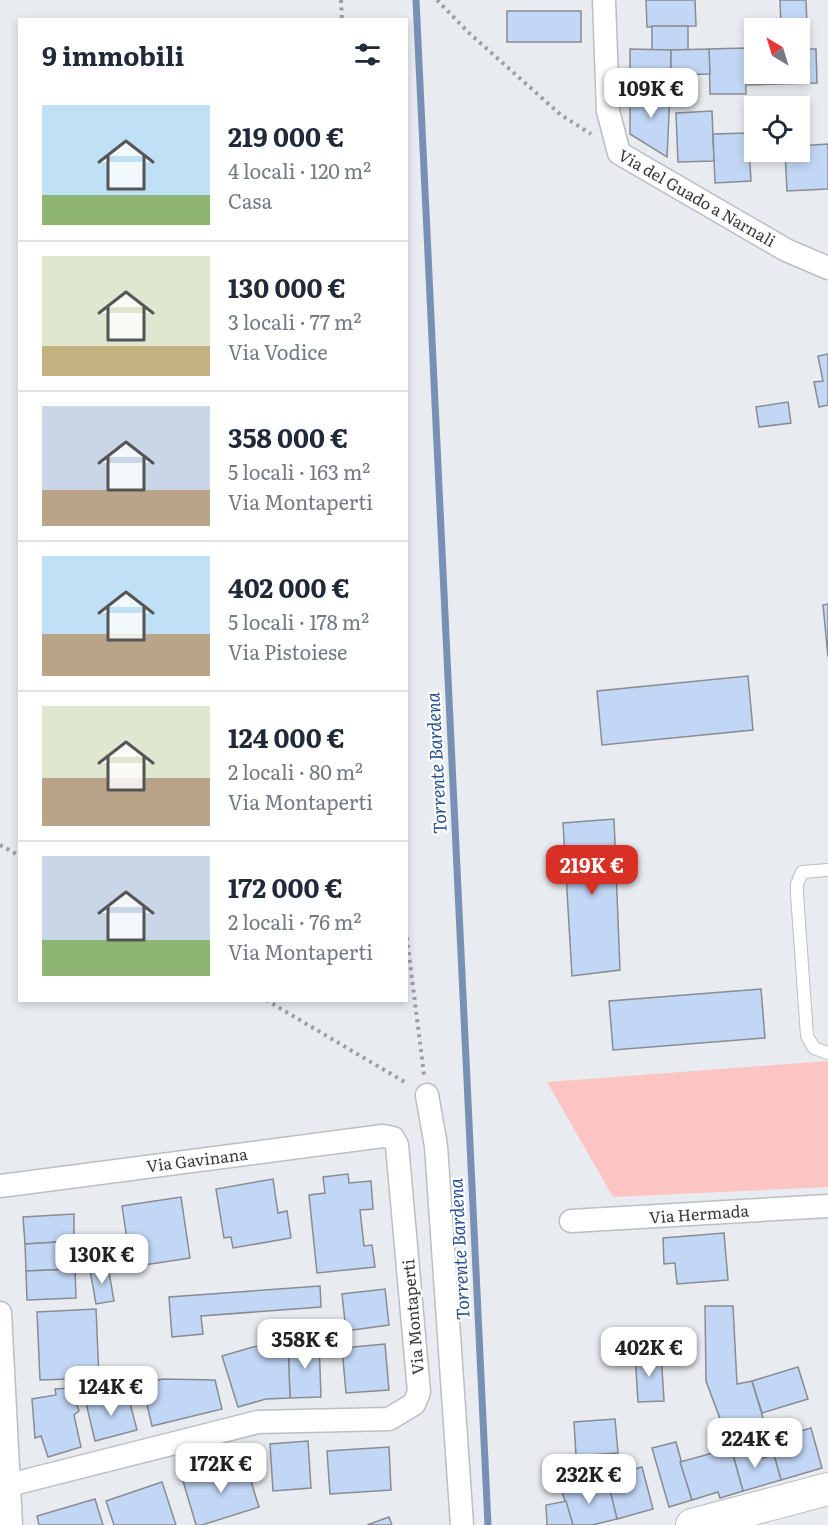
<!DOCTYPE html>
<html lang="it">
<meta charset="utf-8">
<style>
body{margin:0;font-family:Literata,serif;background:#f2f2f3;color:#1f2937;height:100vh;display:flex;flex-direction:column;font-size:22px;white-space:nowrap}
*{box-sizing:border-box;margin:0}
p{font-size:20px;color:#747a83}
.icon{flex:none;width:33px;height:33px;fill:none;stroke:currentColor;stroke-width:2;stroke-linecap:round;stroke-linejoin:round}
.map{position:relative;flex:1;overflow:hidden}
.side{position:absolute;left:18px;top:18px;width:390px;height:984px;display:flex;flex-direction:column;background:#fff;border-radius:0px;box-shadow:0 3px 9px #0003}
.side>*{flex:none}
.needle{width:39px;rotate:322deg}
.controls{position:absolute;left:744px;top:18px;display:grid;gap:12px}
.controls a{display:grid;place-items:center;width:66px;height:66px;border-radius:0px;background:#fff;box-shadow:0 3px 9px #0003;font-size:30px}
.price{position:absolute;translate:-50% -51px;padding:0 14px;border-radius:12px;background:#fff;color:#222;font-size:20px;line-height:39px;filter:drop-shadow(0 2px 3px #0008)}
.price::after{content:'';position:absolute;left:50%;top:36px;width:18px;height:14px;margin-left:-9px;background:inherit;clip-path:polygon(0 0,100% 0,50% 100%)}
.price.selected{background:#d93025;color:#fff}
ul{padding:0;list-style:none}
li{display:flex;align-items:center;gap:18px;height:150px;padding:0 24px}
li+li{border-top:2px solid #e0e1e3}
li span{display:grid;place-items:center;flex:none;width:168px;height:120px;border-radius:0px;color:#555}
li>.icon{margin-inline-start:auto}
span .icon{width:72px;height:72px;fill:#fffc;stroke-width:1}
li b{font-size:26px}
h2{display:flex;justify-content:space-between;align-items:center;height:72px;padding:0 24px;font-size:26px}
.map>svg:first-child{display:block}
.green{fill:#fcc5c4}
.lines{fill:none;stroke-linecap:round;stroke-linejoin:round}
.stream{stroke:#7890b4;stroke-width:7}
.building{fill:#c2d7f6;stroke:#898c90;stroke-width:1.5}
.service-casing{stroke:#bbbec3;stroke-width:14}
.minor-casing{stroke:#bbbec3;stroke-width:25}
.secondary-casing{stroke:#bbbec3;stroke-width:34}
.path{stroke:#9c9ea1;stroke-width:4;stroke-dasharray:3 4.5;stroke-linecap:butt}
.service{stroke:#fff;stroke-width:12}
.minor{stroke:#fff;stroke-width:22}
.secondary{stroke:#fff;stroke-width:32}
.labels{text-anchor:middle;stroke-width:4.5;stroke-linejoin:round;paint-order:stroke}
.street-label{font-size:16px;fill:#383a3b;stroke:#fff}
.water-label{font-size:18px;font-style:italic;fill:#295391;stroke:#fff}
</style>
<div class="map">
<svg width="828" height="1525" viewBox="0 0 828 1525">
<rect width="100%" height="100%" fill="#e8ebf0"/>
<!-- green -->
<polygon class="green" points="828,1061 828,1187 613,1197 547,1082"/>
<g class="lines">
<!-- stream -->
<polyline class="stream" points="416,0 488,1525"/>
</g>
<!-- building -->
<g class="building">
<polygon points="646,0 695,0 696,26 647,27"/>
<polygon points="780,0 806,0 808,49 816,49 817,83 746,85 745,48 754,48 754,74 800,74 800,28 781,28"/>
<rect x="507" y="11" width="74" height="31"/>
<rect x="652" y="26" width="36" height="24"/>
<polygon points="745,48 746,94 710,94 709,49"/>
<polygon points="630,49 671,50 670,93 630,93"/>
<polygon points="709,49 710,74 671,75 671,50"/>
<polygon points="630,93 670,93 667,157 630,134"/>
<polygon points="712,111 714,161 678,162 676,113"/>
<polygon points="748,133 751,181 715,183 713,134"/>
<polygon points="828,144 828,189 787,191 785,152 800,152 800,146"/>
<polygon points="828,354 828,405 819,407 814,382 823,381 818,356"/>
<polygon points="788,402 791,423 759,427 756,407"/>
<polygon points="828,604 828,657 823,605"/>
<polygon points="748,676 753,730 602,745 597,691"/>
<polygon points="614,819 620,970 572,976 563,823"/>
<polygon points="761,989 765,1038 613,1050 609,1001"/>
<polygon points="348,1174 349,1183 371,1181 373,1209 360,1210 364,1246 372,1245 375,1267 317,1273 309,1195 325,1193 323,1177"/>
<polygon points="273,1179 278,1213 287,1211 291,1238 233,1248 231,1237 224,1238 216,1189"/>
<polygon points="181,1197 190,1258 131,1267 122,1206"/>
<polygon points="74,1214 74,1241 25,1244 23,1217"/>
<polygon points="724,1233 728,1280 677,1284 675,1263 664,1264 663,1238"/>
<polygon points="74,1241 75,1269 26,1271 25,1244"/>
<polygon points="108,1266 114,1301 96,1304 90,1270"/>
<polygon points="75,1269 76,1298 27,1300 26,1271"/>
<polygon points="320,1286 321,1307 201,1316 203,1334 172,1337 169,1297"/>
<polygon points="385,1289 389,1325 346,1331 342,1294"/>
<polygon points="705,1306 733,1306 737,1384 752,1381 774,1455 752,1461 748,1444 731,1448 706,1381"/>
<polygon points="96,1309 99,1378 40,1380 37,1312"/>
<polygon points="319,1341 321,1397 290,1398 288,1342"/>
<polygon points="288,1342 290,1398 266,1399 238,1407 222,1356 253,1347"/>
<polygon points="385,1344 389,1390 346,1393 342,1348"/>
<polygon points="661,1353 664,1401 638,1402 635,1354"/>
<polygon points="798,1367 808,1399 762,1413 752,1381"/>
<polygon points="163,1379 215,1380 222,1409 152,1426 142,1383"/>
<polygon points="71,1388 79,1411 74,1415 81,1447 48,1457 41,1436 35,1438 32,1399 56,1395 55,1389"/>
<polygon points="127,1392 137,1430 95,1441 86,1403"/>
<polygon points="615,1419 618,1453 576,1456 574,1422"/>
<polygon points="811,1428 822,1468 781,1480 770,1440"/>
<polygon points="308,1441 311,1488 273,1491 270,1444"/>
<polygon points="676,1442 692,1500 669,1507 652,1448"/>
<polygon points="748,1444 752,1461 774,1455 781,1480 743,1491 731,1448"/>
<polygon points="389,1447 391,1490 330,1494 327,1451"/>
<polygon points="731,1448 743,1491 720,1498 718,1492 692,1500 680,1462"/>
<polygon points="245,1462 259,1507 202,1525 196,1525 183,1481"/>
<polygon points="642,1467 653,1509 617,1519 606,1477"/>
<polygon points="592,1481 595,1492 610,1490 617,1519 592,1525 573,1525 561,1489"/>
<polygon points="162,1482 176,1525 114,1525 106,1501"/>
<polygon points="95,1499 103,1525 39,1525 37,1516"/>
<polygon points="566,1501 573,1525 547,1525 546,1505"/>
<polygon points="389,1517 392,1525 367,1525"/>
</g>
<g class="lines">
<!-- service casing -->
<g class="service-casing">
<polyline id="service" points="828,870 802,872 797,884 797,894 807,1036 814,1048 828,1053"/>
</g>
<!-- minor casing -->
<g class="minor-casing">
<g id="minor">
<polyline points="604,0 608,111 619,153 786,250 828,268"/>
<polyline points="427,1095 436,1146 462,1525"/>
<polyline points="0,1186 383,1136 393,1138 397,1145 419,1392 414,1404 389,1419 258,1422 9,1485"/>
<polyline points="571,1221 828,1206"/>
<polyline points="0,1313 11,1525"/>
</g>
</g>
<!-- secondary casing -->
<g class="secondary-casing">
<polyline id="secondary" points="692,1525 828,1489"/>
</g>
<!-- path -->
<g class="path">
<polyline points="341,0 342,20"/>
<polyline points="437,0 469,33 561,115 591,134"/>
<polyline points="0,845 20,856"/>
<polyline points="406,930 424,1075"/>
<polyline points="266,1000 408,1084"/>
</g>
<!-- service -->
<use href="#service" class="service"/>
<!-- minor -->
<use href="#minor" class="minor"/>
<!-- secondary -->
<use href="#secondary" class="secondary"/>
</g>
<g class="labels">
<!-- street labels -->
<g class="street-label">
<text transform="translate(697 198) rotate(30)" y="6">Via del Guado a Narnali</text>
<text transform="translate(197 1160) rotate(-7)" y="6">Via Gavinana</text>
<text transform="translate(699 1214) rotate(-4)" y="6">Via Hermada</text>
<text transform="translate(413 1317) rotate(-95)" y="6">Via Montaperti</text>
</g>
<!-- water labels -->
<g class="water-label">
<text transform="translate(437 763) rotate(-93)" y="6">Torrente Bardena</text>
<text transform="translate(460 1249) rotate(-93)" y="6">Torrente Bardena</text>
</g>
</g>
</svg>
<div class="controls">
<a><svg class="needle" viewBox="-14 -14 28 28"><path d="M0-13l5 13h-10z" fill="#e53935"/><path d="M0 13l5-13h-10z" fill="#747a83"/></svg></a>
<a><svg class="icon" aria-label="locate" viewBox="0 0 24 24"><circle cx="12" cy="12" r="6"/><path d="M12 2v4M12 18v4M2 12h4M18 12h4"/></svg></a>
</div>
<b class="price" style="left:651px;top:119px">109K €</b>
<b class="price selected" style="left:592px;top:896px">219K €</b>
<b class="price" style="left:102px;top:1285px">130K €</b>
<b class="price" style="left:305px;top:1370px">358K €</b>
<b class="price" style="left:649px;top:1378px">402K €</b>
<b class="price" style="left:111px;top:1417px">124K €</b>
<b class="price" style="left:755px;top:1469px">224K €</b>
<b class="price" style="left:221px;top:1494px">172K €</b>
<b class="price" style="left:589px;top:1505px">232K €</b>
<section class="side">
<h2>9 immobili<svg class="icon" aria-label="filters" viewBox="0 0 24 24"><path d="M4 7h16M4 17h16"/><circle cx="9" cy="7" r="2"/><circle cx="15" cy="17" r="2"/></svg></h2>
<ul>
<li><span style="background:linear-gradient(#bfe0f5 75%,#8fb573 0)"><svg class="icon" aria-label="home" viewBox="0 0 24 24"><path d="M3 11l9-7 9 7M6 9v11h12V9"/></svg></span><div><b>219 000 €</b><p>4 locali · 120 m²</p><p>Casa</p></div></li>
<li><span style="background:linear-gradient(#dfe7d0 75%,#c2b280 0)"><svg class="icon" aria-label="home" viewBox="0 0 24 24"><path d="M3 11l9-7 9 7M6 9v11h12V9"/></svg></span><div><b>130 000 €</b><p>3 locali · 77 m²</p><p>Via Vodice</p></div></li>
<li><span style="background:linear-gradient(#c9d6e8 70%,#b9a48a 0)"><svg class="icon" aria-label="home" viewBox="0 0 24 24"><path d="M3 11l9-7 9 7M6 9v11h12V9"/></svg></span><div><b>358 000 €</b><p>5 locali · 163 m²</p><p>Via Montaperti</p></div></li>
<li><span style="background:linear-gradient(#bfe0f5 65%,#b9a48a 0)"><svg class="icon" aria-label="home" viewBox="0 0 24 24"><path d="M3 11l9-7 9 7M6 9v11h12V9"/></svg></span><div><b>402 000 €</b><p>5 locali · 178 m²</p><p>Via Pistoiese</p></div></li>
<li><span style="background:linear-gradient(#dfe7d0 60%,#b9a48a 0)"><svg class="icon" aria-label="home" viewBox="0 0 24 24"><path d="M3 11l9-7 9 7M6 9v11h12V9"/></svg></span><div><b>124 000 €</b><p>2 locali · 80 m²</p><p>Via Montaperti</p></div></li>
<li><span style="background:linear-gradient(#c9d6e8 70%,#8fb573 0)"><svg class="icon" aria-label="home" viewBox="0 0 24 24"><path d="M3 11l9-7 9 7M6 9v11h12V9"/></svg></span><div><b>172 000 €</b><p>2 locali · 76 m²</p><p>Via Montaperti</p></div></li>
</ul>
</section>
</div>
